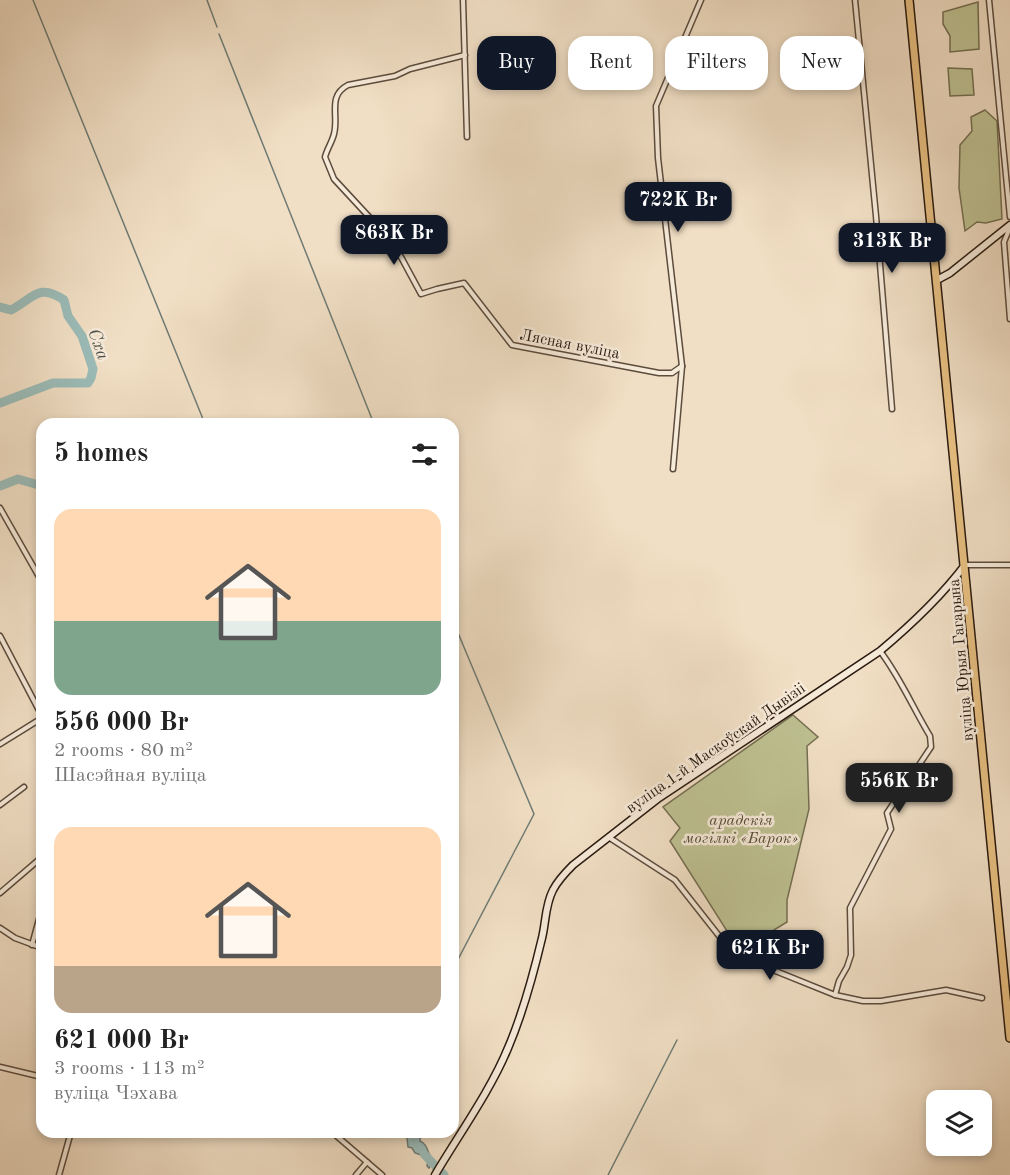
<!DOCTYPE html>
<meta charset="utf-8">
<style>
body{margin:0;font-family:"Old Standard TT",serif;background:#f6f6f6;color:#222;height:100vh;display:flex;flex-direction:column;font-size:22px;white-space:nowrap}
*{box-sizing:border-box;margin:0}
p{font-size:20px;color:#767676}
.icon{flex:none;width:33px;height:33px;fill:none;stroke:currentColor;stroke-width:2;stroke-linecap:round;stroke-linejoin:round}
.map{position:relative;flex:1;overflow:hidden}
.details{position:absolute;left:36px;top:418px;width:423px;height:720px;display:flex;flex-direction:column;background:#fff;border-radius:18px;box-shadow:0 3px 9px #0003}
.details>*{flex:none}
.guide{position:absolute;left:477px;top:36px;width:442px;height:54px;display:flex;gap:12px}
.fabs{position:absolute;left:926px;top:1090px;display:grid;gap:12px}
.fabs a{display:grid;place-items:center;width:66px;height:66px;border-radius:12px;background:#fff;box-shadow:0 3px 9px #0003;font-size:30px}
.price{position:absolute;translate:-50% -51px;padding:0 14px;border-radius:12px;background:#111827;color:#fff;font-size:20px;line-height:39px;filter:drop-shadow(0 2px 3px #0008)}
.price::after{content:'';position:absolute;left:50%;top:36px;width:18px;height:14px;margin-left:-9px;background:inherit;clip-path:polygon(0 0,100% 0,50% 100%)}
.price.active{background:#222;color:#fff}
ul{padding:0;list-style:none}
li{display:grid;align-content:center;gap:12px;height:318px;padding:0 18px}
li span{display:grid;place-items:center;height:186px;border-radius:18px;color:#555}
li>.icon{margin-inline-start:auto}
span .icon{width:108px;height:108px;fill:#fffc;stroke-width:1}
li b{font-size:26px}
h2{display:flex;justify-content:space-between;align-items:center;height:72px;padding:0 18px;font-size:26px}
.pill{padding:0 21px;border-radius:18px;background:#fff;box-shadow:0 3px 9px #0003;font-size:21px;line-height:54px}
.pill.active{background:#111827;color:#fff}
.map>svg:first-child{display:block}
.green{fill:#bec192;stroke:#746e52;stroke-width:1.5}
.water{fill:#9bbcb8;stroke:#6e7c75;stroke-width:1.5}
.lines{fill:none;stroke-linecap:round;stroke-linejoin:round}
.stream{stroke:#6e7c75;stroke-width:1.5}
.river{stroke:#9bbcb8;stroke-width:9}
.street-casing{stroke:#5c4c3e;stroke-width:7}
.secondary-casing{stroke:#2a1b11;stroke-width:9}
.primary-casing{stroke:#2a1b11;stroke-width:10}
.street{stroke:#f6ead9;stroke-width:4}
.secondary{stroke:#f6ead9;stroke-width:6}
.primary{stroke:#e8c082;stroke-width:7}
.labels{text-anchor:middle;stroke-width:5;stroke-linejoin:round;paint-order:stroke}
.street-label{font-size:16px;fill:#2a1b11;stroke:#f6ead9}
.park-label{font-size:16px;font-style:italic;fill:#564d38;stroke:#f6ead9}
.water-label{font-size:18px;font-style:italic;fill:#52534b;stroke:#f6ead9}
</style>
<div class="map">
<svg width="1010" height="1175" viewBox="0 0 1010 1175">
<rect width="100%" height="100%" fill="#f1dfc5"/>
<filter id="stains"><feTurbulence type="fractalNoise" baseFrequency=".00333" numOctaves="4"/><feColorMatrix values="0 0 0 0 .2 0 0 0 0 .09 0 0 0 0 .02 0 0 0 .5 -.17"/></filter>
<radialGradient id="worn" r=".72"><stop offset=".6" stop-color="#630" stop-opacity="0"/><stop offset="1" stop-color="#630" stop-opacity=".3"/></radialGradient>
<!-- green -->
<g class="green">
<polygon points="978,2 979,49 950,52 950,36 943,24 943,12"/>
<polygon points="948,68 972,69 974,95 950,96"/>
<polygon points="985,110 997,121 1002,219 986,223 977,222 965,231 959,188 960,145 972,131 971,117"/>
<polygon points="793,715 818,737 807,746 809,809 787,900 787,922 748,946 732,939 670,841 680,828 663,807"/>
</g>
<!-- water -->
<path class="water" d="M403,1133H421L420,1141C429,1145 427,1154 433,1161L429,1168L427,1166L428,1161L421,1155L415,1153L412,1148L408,1147L407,1138Z"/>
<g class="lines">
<!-- stream -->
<g class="stream">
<polyline points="33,0 205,424"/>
<polyline points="207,0 217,27"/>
<polyline points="219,34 374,424"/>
<polyline points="453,621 534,814 453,969"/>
<polyline points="608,1175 677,1040"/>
</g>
<!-- river -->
<g class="river">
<path d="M0,307L11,310C33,299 38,282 64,300L68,316L82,336L93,369L91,378L88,383H53L0,403"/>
<polyline points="0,486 18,479 42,486"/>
<polyline points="424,1154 444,1175"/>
</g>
<!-- street casing -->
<g class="street-casing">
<g id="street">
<polyline points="463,0 467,137"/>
<polyline points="855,0 876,216 892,409"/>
<polyline points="989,0 1010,217"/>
<path d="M465,55L410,69L395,76L348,85C327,96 339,115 334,134C332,142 327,149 325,157L334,179L372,220L401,257L421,294L437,289L464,283L512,345L659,373H672L682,366"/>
<polyline points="1010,227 1004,242 1010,319"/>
<polyline points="673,469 682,366 658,158 656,106 701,0"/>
<polyline points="0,508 42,582"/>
<polyline points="965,565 1010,565"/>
<polyline points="0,636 42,716"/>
<polyline points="0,744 42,718"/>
<polyline points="0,805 24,787"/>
<polyline points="610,838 675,880 727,946 746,959 835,995 863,1001 881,1001 946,990 982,998"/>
<polyline points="0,893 42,857"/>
<polyline points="0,928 15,938 42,948"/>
<polyline points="32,945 42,908"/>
<path d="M835,995L839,981L847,967L851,955L850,908L891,829L887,813L931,747L930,736C913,708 900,677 880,651"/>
<polyline points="0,1067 42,1077"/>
<polyline points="332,1132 382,1175"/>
<polyline points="59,1175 71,1132"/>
<polyline points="356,1175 367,1162"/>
</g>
</g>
<!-- secondary casing -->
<g class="secondary-casing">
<g id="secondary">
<polyline points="937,280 950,273 1010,225"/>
<path d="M435,1175C458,1136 491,1090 508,1048C523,1013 533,976 542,938C546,922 545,905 553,890C558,880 566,872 573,865L659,798L880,651C911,625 940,598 965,565"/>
</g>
</g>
<!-- primary casing -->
<g class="primary-casing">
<polyline id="primary" points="909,0 1010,1038"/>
</g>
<!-- street -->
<use href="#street" class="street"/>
<!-- secondary -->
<use href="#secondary" class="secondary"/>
<!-- primary -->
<use href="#primary" class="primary"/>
</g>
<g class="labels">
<!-- street labels -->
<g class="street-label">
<text transform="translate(570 343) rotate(11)" y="6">Лясная вуліца</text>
<text transform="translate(960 660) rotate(-95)" y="6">вуліца Юрыя Гагарына</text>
<text transform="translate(715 747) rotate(-35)" y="6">вуліца 1-й Маскоўскай Дывізіі</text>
</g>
<!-- park labels -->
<g class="park-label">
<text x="741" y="825">арадскія<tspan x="741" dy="18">могілкі «Барок»</tspan></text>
</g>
<!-- water labels -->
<g class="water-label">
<text transform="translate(99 344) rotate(70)" y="6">Сха</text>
</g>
</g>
<rect width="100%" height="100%" filter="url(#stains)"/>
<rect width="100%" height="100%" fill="url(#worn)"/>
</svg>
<div class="fabs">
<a><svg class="icon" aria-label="layers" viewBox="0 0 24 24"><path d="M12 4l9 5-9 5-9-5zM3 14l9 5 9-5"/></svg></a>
</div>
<b class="price" style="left:678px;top:233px">722K Br</b>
<b class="price" style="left:394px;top:266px">863K Br</b>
<b class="price" style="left:892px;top:274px">313K Br</b>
<b class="price active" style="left:899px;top:814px">556K Br</b>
<b class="price" style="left:770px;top:981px">621K Br</b>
<div class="guide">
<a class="pill active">Buy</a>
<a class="pill">Rent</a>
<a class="pill">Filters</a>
<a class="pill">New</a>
</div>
<section class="details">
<h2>5 homes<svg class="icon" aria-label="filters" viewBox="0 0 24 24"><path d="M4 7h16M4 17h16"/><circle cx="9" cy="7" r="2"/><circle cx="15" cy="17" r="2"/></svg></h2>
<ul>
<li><span style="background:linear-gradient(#ffd9b3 60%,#7fa58c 0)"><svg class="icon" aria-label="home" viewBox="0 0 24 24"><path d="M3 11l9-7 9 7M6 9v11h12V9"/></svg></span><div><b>556 000 Br</b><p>2 rooms · 80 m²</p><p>Шасэйная вуліца</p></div></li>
<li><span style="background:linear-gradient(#ffd9b3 75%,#b9a48a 0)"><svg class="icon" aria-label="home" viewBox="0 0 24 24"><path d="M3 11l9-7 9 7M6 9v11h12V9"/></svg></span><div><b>621 000 Br</b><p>3 rooms · 113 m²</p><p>вуліца Чэхава</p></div></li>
</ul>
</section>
</div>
